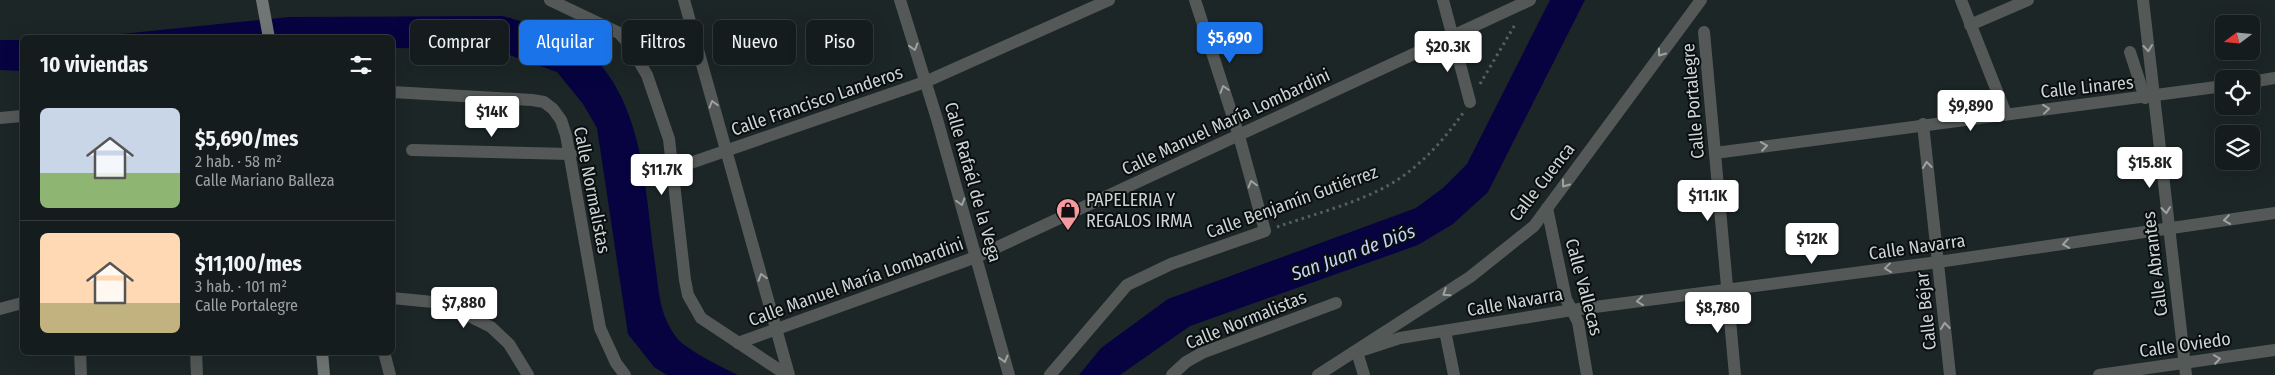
<!DOCTYPE html>
<html lang="es">
<meta charset="utf-8">
<style>
body{margin:0;font-family:"Fira Sans Condensed",sans-serif;background:#1e2526;color:#f1f3f6;height:100vh;display:flex;flex-direction:column;font-size:19px;white-space:nowrap}
*{box-sizing:border-box;margin:0}
p{font-size:16px;color:#9da1a4}
.icon{flex:none;width:28px;height:28px;fill:none;stroke:currentColor;stroke-width:2;stroke-linecap:round;stroke-linejoin:round}
.map{position:relative;flex:1;overflow:hidden}
.side{position:absolute;left:20px;top:35px;width:375px;height:320px;display:flex;flex-direction:column;background:#151c1d;border-radius:8px;box-shadow:0 5px 20px #0002,0 0 0 1px #343a3b}
.side>*{flex:none}
.banner{position:absolute;left:410px;top:20px;width:475px;height:45px;display:flex;gap:10px}
.needle{width:32px;rotate:254deg}
.controls{position:absolute;left:2215px;top:15px;display:grid;gap:10px}
.controls a{display:grid;place-items:center;width:45px;height:45px;border-radius:8px;background:#151c1d;box-shadow:0 5px 20px #0002,0 0 0 1px #343a3b;font-size:25px}
.price{position:absolute;translate:-50% -42px;padding:0 11px;border-radius:5px;background:#fff;color:#222;font-size:16px;line-height:32px;filter:drop-shadow(0 1px 2px #0008)}
.price::after{content:'';position:absolute;left:50%;top:30px;width:15px;height:11px;margin-left:-8px;background:inherit;clip-path:polygon(0 0,100% 0,50% 100%)}
.price.selected{background:#1a73e8;color:#fff}
ul{padding:0;list-style:none}
li{display:flex;align-items:center;gap:15px;height:125px;padding:0 20px}
li+li{border-top:1px solid #343a3b}
li span{display:grid;place-items:center;flex:none;width:140px;height:100px;border-radius:8px;color:#555}
li>.icon{margin-inline-start:auto}
span .icon{width:60px;height:60px;fill:#fffc;stroke-width:1}
li b{font-size:21px}
h2{display:flex;justify-content:space-between;align-items:center;height:60px;padding:0 20px;font-size:21px}
.chip{padding:0 18px;border-radius:8px;background:#151c1d;box-shadow:0 5px 20px #0002,0 0 0 1px #343a3b;font-size:18px;line-height:45px}
.chip.selected{background:#1a73e8;color:#fff}
.map>svg:first-child{display:block}
.water{fill:#070340}
.lines{fill:none;stroke-linecap:round;stroke-linejoin:round}
.path{stroke:#576061;stroke-width:3;stroke-dasharray:2.5 4;stroke-linecap:butt}
.street{stroke:#545957;stroke-width:12}
.secondary{stroke:#6f7673;stroke-width:12}
.oneway{stroke:#9da3a3}
.labels{text-anchor:middle;stroke-width:4;stroke-linejoin:round;paint-order:stroke}
.street-label{font-size:18px;fill:#ced4d5;stroke:#090e0e}
.poi-label{font-size:18px;fill:#ced4d5;stroke:#090e0e;text-anchor:start}
.water-label{font-size:19px;font-style:italic;fill:#c6d2f9;stroke:#090e0e}
</style>
<div class="map">
<svg width="2275" height="375" viewBox="0 0 2275 375">
<rect width="100%" height="100%" fill="#1c2627"/>
<!-- water -->
<g class="water">
<polygon points="1550,0 1585,0 1488,192 1453,224 1418,245 1190,326 1120,375 1079,375 1101,348 1168,299 1416,208 1443,188 1467,164"/>
<path d="M503,16C519,21 562,32 574,40C645,91 644,185 655,263C659,291 659,315 677,338C686,350 724,368 738,375H667L654,367L628,334L597,128L583,104L557,72L493,49L393,48L392,38H82L289,17Z"/>
<polygon points="0,40 22,40 22,71 0,70"/>
</g>
<g class="lines">
<!-- path -->
<g class="path">
<polyline points="1480,84 1516,23"/>
<path d="M1277,227C1314,214 1355,204 1389,185C1419,168 1443,141 1463,113"/>
</g>
<!-- street -->
<g class="street">
<polyline points="550,0 619,33 628,43 647,75 669,139 685,280 688,295 701,318 787,375"/>
<polyline points="684,0 789,375"/>
<polyline points="900,0 937,119 1009,375"/>
<polyline points="1443,0 1470,102"/>
<polyline points="1961,0 2006,114"/>
<polyline points="2143,0 2186,375"/>
<polyline points="1970,25 2028,0"/>
<polyline points="1704,32 1735,375"/>
<polyline points="2130,52 2145,98"/>
<polyline points="2251,82 2275,78"/>
<polyline points="392,92 532,100 544,102 553,109 561,120 566,135 600,328 616,363 625,375"/>
<polyline points="0,118 22,116"/>
<polyline points="1923,124 1950,375"/>
<polyline points="412,150 571,154"/>
<polyline points="1715,153 2224,86"/>
<polyline points="673,169 925,82 1109,0"/>
<polyline points="1547,208 1566,299 1578,322 1587,375"/>
<polyline points="392,298 443,303 491,327 509,344 528,375"/>
<polyline points="0,309 22,303"/>
<polyline points="1445,331 1454,375"/>
<polyline points="738,343 976,257 1530,0"/>
<polyline points="80,352 81,375"/>
<polyline points="196,352 197,375"/>
<polyline points="384,352 390,375"/>
<polyline points="1357,352 1400,338 1572,310 1938,262 2275,213"/>
<polyline points="1357,352 1364,375"/>
<polyline points="1050,375 1127,285 1171,264 1265,231 1239,136 1195,0"/>
<polyline points="1172,375 1186,362 1202,353 1336,303"/>
<polyline points="1318,375 1470,277 1534,226 1701,0"/>
<polyline points="2099,375 2275,350"/>
</g>
<!-- secondary -->
<g class="secondary">
<polyline points="262,0 269,38"/>
<polyline points="322,352 324,375"/>
</g>
</g>
<!-- one-way arrows -->
<defs><path id="oneway-chevron" d="M-2-3.5L2.5 0L-2 3.5" fill="none" stroke-width="1.6" stroke-linecap="round" stroke-linejoin="round" transform="scale(1.25)"/></defs>
<g class="oneway">
<use href="#oneway-chevron" transform="translate(914 47) rotate(73)"/>
<use href="#oneway-chevron" transform="translate(2148 48) rotate(84)"/>
<use href="#oneway-chevron" transform="translate(1661 53) rotate(126)"/>
<use href="#oneway-chevron" transform="translate(1224 89) rotate(-108)"/>
<use href="#oneway-chevron" transform="translate(713 104) rotate(-106)"/>
<use href="#oneway-chevron" transform="translate(2046 109) rotate(-6)"/>
<use href="#oneway-chevron" transform="translate(1764 146) rotate(-8)"/>
<use href="#oneway-chevron" transform="translate(1927 165) rotate(-96)"/>
<use href="#oneway-chevron" transform="translate(1252 184) rotate(-105)"/>
<use href="#oneway-chevron" transform="translate(1565 184) rotate(126)"/>
<use href="#oneway-chevron" transform="translate(961 202) rotate(74)"/>
<use href="#oneway-chevron" transform="translate(2166 210) rotate(84)"/>
<use href="#oneway-chevron" transform="translate(2227 220) rotate(172)"/>
<use href="#oneway-chevron" transform="translate(2066 244) rotate(172)"/>
<use href="#oneway-chevron" transform="translate(1888 268) rotate(173)"/>
<use href="#oneway-chevron" transform="translate(762 277) rotate(-106)"/>
<use href="#oneway-chevron" transform="translate(1446 293) rotate(147)"/>
<use href="#oneway-chevron" transform="translate(1640 301) rotate(173)"/>
<use href="#oneway-chevron" transform="translate(1945 326) rotate(-96)"/>
<use href="#oneway-chevron" transform="translate(1004 359) rotate(75)"/>
<use href="#oneway-chevron" transform="translate(2217 359) rotate(-8)"/>
</g>
<!-- icons -->
<defs>
<g id="shop-pin" transform="scale(1.25)"><path d="M0 17L-7.5 6A9.5 9.5 0 1 1 7.5 6Z" fill="#f49aa0" stroke="#090e0e"/><path d="M-5-2.5h2.3a2.7 3.5 0 0 1 5.4 0H5L5.5 6h-11ZM-1.5-2.5h3a1.5 2.3 0 0 0-3 0Z" fill="#111"/></g>
</defs>
<g fill-rule="evenodd">
<use href="#shop-pin" x="1068" y="210"/>
</g>
<g class="labels">
<!-- street labels -->
<g class="street-label">
<text transform="translate(2087 87) rotate(-6)" y="6">Calle Linares</text>
<text transform="translate(817 101) rotate(-19)" y="6">Calle Francisco Landeros</text>
<text transform="translate(1693 101) rotate(-95)" y="6">Calle Portalegre</text>
<text transform="translate(1226 122) rotate(-25)" y="6">Calle Manuel María Lombardini</text>
<text transform="translate(973 182) rotate(74)" y="6">Calle Rafaél de la Vega</text>
<text transform="translate(1542 182) rotate(-52)" y="6">Calle Cuenca</text>
<text transform="translate(592 190) rotate(79)" y="6">Calle Normalistas</text>
<text transform="translate(1292 202) rotate(-20)" y="6">Calle Benjamín Gutiérrez</text>
<text transform="translate(1917 247) rotate(-8)" y="6">Calle Navarra</text>
<text transform="translate(2155 264) rotate(-97)" y="6">Calle Abrantes</text>
<text transform="translate(856 282) rotate(-20)" y="6">Calle Manuel María Lombardini</text>
<text transform="translate(1584 287) rotate(75)" y="6">Calle Vallecas</text>
<text transform="translate(1515 302) rotate(-10)" y="6">Calle Navarra</text>
<text transform="translate(1926 311) rotate(-96)" y="6">Calle Béjar</text>
<text transform="translate(1246 320) rotate(-22)" y="6">Calle Normalistas</text>
<text transform="translate(2185 345) rotate(-8)" y="6">Calle Oviedo</text>
</g>
<!-- poi labels -->
<g class="poi-label">
<text x="1086" y="206">PAPELERIA Y<tspan x="1086" dy="21">REGALOS IRMA</tspan></text>
</g>
<!-- water labels -->
<g class="water-label">
<text transform="translate(1353 252) rotate(-20)" y="7">San Juan de Diós</text>
</g>
</g>
</svg>
<div class="controls">
<a><svg class="needle" viewBox="-14 -14 28 28"><path d="M0-13l5 13h-10z" fill="#e53935"/><path d="M0 13l5-13h-10z" fill="#9da1a4"/></svg></a>
<a><svg class="icon" aria-label="locate" viewBox="0 0 24 24"><circle cx="12" cy="12" r="6"/><path d="M12 2v4M12 18v4M2 12h4M18 12h4"/></svg></a>
<a><svg class="icon" aria-label="layers" viewBox="0 0 24 24"><path d="M12 4l9 5-9 5-9-5zM3 14l9 5 9-5"/></svg></a>
</div>
<b class="price selected" style="left:1230px;top:64px">$5,690</b>
<b class="price" style="left:1448px;top:73px">$20.3K</b>
<b class="price" style="left:1971px;top:132px">$9,890</b>
<b class="price" style="left:492px;top:138px">$14K</b>
<b class="price" style="left:2150px;top:189px">$15.8K</b>
<b class="price" style="left:662px;top:196px">$11.7K</b>
<b class="price" style="left:1708px;top:222px">$11.1K</b>
<b class="price" style="left:1812px;top:265px">$12K</b>
<b class="price" style="left:464px;top:329px">$7,880</b>
<b class="price" style="left:1718px;top:334px">$8,780</b>
<div class="banner">
<a class="chip">Comprar</a>
<a class="chip selected">Alquilar</a>
<a class="chip">Filtros</a>
<a class="chip">Nuevo</a>
<a class="chip">Piso</a>
</div>
<section class="side">
<h2>10 viviendas<svg class="icon" aria-label="filters" viewBox="0 0 24 24"><path d="M4 7h16M4 17h16"/><circle cx="9" cy="7" r="2"/><circle cx="15" cy="17" r="2"/></svg></h2>
<ul>
<li><span style="background:linear-gradient(#c9d6e8 65%,#8fb573 0)"><svg class="icon" aria-label="home" viewBox="0 0 24 24"><path d="M3 11l9-7 9 7M6 9v11h12V9"/></svg></span><div><b>$5,690/mes</b><p>2 hab. · 58 m²</p><p>Calle Mariano Balleza</p></div></li>
<li><span style="background:linear-gradient(#ffd9b3 70%,#c2b280 0)"><svg class="icon" aria-label="home" viewBox="0 0 24 24"><path d="M3 11l9-7 9 7M6 9v11h12V9"/></svg></span><div><b>$11,100/mes</b><p>3 hab. · 101 m²</p><p>Calle Portalegre</p></div></li>
</ul>
</section>
</div>
